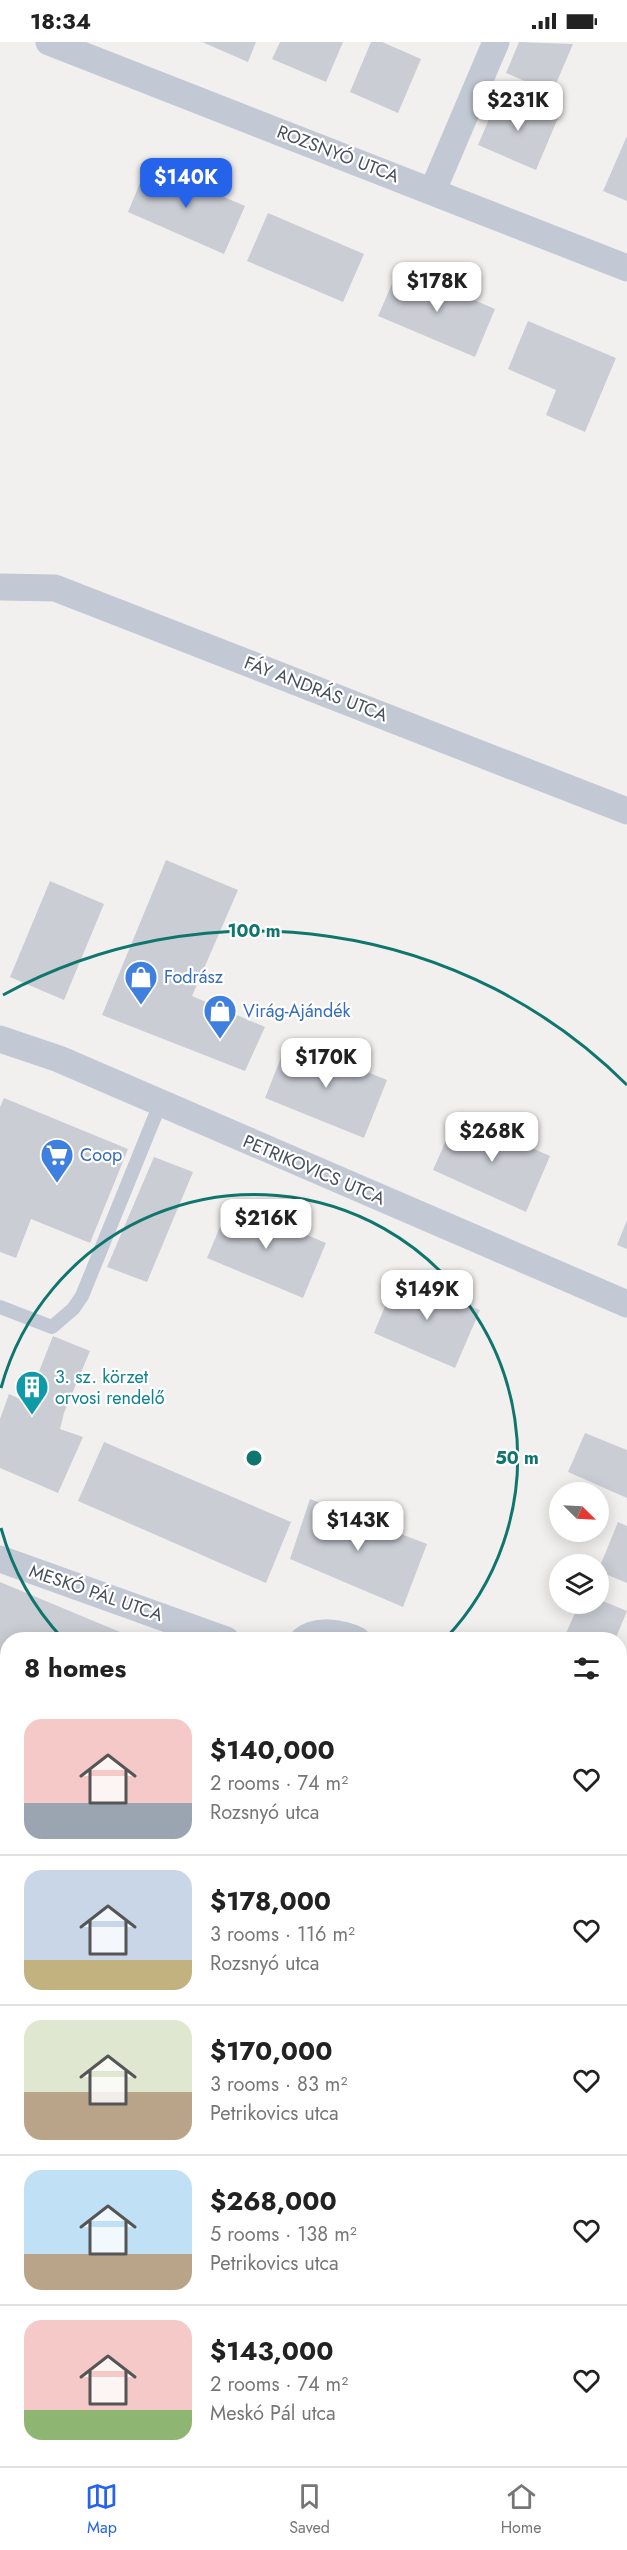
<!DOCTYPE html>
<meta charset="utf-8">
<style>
body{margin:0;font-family:Jost,sans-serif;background:#f6f6f6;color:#222;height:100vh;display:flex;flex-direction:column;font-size:22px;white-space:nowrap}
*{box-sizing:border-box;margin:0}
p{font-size:20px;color:#767676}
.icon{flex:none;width:33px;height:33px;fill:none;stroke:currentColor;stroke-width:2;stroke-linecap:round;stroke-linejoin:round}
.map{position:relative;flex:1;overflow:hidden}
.details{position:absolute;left:0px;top:1590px;width:627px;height:834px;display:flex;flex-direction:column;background:#fff;border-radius:24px 24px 0 0;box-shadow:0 3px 15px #0003}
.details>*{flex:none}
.needle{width:39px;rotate:114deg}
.controls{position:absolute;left:549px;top:1440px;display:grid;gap:12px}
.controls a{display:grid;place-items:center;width:60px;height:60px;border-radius:50%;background:#fff;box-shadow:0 3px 15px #0003;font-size:30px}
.price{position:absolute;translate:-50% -51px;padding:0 14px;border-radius:12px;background:#fff;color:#222;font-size:20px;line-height:39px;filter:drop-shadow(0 2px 3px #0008)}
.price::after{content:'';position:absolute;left:50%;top:36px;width:18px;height:14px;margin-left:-9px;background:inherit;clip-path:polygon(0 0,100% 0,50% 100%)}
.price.active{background:#2563eb;color:#fff}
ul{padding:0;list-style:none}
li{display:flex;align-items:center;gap:18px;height:150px;padding:0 24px}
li+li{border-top:2px solid #e0e0e0}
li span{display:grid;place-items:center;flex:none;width:168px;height:120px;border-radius:18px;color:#555}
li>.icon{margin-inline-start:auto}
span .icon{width:72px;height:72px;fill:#fffc;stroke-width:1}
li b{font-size:26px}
h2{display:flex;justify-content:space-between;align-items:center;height:72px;padding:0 24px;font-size:26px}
.status{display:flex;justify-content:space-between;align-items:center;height:42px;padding:0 30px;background:#fff;direction:ltr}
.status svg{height:16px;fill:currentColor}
.tab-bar{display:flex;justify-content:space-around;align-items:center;height:84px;border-top:2px solid #e0e0e0;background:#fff;font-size:16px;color:#767676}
.tab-bar a{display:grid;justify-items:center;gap:3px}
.tab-bar .active{color:#2563eb}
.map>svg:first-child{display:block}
.green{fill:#bef0da}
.building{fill:#cbcdd5}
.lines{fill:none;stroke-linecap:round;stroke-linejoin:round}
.service{stroke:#c3c9d4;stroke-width:14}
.minor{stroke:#c3c9d4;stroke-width:27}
.ring{fill:none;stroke:#0f766e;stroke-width:3}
.labels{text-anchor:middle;stroke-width:4.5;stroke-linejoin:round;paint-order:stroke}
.street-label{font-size:18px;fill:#474f5d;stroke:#fff}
.shop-label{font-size:18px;fill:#366cbe;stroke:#fff;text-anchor:start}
.culture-label{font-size:18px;fill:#0d838f;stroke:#fff;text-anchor:start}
.centre{fill:#0f766e;stroke:#fff;stroke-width:3}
.ring-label{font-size:18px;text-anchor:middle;font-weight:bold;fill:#0f766e;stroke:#fff;stroke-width:4.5;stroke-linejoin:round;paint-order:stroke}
</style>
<div class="status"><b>18:34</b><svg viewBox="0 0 49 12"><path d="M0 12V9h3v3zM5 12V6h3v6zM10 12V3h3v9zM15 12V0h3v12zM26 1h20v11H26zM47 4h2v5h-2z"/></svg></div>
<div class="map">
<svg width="627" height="2424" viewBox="0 0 627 2424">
<rect width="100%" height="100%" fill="#f2f0ef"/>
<!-- green -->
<polygon class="green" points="0,2227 8,2230 8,2416 461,2416 479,2424 0,2424"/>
<!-- building -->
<g class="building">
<polygon points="202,0 256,0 248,20"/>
<polygon points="280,0 343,0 326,40 272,17"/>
<polygon points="371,0 382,0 421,17 398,71 350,50"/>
<polygon points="519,0 573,2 552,51 506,31"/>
<polygon points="500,51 558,76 536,128 478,103"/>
<polygon points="627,94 627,159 603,149"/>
<polygon points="148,122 245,164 224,212 128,170"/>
<polygon points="268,171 364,212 343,260 247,219"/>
<polygon points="399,226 495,267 475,315 378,274"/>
<polygon points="528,279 616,316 585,390 546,373 556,348 508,327"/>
<polygon points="166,818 238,848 192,954 265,985 245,1029 102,973"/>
<polygon points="50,839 104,862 64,958 10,935"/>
<polygon points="288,998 387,1038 364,1096 265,1056"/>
<polygon points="4,1056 128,1107 90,1201 31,1177 16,1216 0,1210 0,1065"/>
<polygon points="457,1073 550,1114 526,1170 433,1128"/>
<polygon points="154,1115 193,1130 147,1240 107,1225"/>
<polygon points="230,1161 326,1201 303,1256 207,1216"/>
<polygon points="627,1178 627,1207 617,1203"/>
<polygon points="398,1233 480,1268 455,1326 374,1291"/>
<polygon points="53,1294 90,1309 64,1371 60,1387 83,1395 58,1451 0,1426 0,1377 9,1352 27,1360"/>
<polygon points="585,1391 627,1408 627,1456 568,1430"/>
<polygon points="104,1400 291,1480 266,1541 78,1459"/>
<polygon points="310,1457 427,1502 403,1565 290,1517"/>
<polygon points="618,1480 627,1484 627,1541 598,1529"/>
<polygon points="0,1540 137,1597 137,1598 8,1598 8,1620 0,1616"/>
<polygon points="598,1557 627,1569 615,1598 563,1598 579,1562 598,1562"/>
<polygon points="627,1703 627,1755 620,1752 620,1721"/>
<polygon points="620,1835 627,1839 627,1895 620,1892"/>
<polygon points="0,1868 8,1871 8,1938 0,1935"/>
<polygon points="620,2002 627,2005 627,2038 625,2044 620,2042"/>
<polygon points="620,2051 627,2054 627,2081 620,2078"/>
<polygon points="2,2070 8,2072 8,2100 0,2097"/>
<polygon points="627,2142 627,2192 620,2189 620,2159"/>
<polygon points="620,2287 627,2290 627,2375 620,2394"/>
</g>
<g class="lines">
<!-- service -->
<g class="service">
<polyline points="0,1265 52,1285 73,1267 82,1254 160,1062"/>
<polyline points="0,1729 8,1732"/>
</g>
<!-- minor -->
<g class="minor">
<polyline points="49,0 627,226"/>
<polyline points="433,148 496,0"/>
<polyline points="0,545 55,546 627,769"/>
<polyline points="0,997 59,1017 627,1262"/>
<polyline points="0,1517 226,1598"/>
<path d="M303,1598C317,1586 343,1591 357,1598"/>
<polyline points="620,1652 627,1634"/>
<polyline points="0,2004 8,2007"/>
<polyline points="620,2254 627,2257"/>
</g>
</g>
<!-- distance rings -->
<g class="ring">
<path d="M63 1597A263 263 0 0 1 1 1486M1 1346A263 263 0 1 1 445 1597"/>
<path d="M3 953A527 527 0 0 1 627 1043"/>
</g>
<!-- icons -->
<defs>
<g id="shop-pin" transform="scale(1.725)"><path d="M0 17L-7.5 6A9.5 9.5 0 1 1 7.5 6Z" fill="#3f7fe0" stroke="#fff"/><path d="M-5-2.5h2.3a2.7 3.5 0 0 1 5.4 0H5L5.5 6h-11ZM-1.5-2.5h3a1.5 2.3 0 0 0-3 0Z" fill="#fff"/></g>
<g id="supermarket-pin" transform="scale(1.725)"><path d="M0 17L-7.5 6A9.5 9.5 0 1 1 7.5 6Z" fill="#3f7fe0" stroke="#fff"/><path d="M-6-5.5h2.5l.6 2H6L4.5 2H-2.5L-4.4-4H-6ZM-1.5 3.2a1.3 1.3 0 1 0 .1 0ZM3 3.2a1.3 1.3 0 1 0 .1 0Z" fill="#fff"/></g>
<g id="building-pin" transform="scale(1.725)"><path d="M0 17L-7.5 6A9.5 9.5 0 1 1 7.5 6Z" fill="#0f9aa8" stroke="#fff"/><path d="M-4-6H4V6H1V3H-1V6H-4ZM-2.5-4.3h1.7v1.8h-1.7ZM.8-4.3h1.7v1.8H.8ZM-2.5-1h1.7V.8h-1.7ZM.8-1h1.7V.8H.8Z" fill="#fff"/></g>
</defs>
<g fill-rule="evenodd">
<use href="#shop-pin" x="141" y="935"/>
<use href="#shop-pin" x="220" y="969"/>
<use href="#supermarket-pin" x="57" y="1113"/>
<use href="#building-pin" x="32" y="1345"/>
</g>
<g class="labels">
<!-- street labels -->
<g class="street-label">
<text transform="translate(338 112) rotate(21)" y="6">ROZSNYÓ UTCA</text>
<text transform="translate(316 647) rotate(21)" y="6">FÁY ANDRÁS UTCA</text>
<text transform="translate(314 1128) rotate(23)" y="6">PETRIKOVICS UTCA</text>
<text transform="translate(96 1551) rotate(19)" y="6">MESKÓ PÁL UTCA</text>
</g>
<!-- shop labels -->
<g class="shop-label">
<text x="164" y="941">Fodrász</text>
<text x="243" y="975">Virág-Ajándék</text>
<text x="80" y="1119">Coop</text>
</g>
<!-- culture labels -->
<g class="culture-label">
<text x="55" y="1341">3. sz. körzet<tspan x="55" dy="21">orvosi rendelő</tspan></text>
</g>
</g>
<circle cx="254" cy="1416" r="9" class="centre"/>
<g class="ring-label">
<text x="254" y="895">100 m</text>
<text x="517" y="1422">50 m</text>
</g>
</svg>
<div class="controls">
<a><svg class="needle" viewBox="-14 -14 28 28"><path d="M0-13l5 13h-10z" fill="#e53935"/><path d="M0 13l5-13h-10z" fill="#767676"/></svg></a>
<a><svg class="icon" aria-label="layers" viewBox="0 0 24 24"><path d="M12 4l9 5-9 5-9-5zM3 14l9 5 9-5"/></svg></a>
</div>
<b class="price" style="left:518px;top:90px">$231K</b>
<b class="price active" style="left:186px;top:167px">$140K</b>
<b class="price" style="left:437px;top:271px">$178K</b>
<b class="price" style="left:326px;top:1047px">$170K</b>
<b class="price" style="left:492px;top:1121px">$268K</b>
<b class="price" style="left:266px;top:1208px">$216K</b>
<b class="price" style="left:427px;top:1279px">$149K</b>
<b class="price" style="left:358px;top:1510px">$143K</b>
<section class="details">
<h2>8 homes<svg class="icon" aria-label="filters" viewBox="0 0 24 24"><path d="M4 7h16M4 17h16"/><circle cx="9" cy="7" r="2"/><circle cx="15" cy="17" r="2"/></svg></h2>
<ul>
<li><span style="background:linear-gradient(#f6c9c9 70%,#9aa5b1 0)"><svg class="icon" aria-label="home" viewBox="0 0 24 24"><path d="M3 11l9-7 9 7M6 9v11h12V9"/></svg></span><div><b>$140,000</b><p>2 rooms · 74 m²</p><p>Rozsnyó utca</p></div><svg class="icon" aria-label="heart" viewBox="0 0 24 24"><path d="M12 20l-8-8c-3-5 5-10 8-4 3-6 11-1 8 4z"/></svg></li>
<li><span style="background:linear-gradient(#c9d6e8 75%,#c2b280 0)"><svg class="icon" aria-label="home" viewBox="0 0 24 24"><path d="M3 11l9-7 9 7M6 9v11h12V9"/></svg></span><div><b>$178,000</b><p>3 rooms · 116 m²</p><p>Rozsnyó utca</p></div><svg class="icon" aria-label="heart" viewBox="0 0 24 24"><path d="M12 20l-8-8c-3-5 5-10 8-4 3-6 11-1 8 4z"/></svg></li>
<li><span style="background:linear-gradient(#dfe7d0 60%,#b9a48a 0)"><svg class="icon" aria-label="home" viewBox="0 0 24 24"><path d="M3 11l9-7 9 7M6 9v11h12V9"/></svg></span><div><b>$170,000</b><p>3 rooms · 83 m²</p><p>Petrikovics utca</p></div><svg class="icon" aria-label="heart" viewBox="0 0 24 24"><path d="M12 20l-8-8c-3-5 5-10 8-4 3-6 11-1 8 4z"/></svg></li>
<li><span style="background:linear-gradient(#bfe0f5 70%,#b9a48a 0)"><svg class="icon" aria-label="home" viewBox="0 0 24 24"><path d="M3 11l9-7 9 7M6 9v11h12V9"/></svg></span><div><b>$268,000</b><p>5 rooms · 138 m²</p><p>Petrikovics utca</p></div><svg class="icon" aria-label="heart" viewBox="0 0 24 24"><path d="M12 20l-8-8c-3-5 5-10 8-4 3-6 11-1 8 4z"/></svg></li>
<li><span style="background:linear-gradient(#f6c9c9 75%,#8fb573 0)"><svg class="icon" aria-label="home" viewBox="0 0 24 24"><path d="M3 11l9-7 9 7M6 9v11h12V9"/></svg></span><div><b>$143,000</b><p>2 rooms · 74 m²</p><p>Meskó Pál utca</p></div><svg class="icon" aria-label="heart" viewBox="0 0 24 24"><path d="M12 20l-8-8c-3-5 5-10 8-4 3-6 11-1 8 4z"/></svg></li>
</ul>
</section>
</div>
<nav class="tab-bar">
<a class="active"><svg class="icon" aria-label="map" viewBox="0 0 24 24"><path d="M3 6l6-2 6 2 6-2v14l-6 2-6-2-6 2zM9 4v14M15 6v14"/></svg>Map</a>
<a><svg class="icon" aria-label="saved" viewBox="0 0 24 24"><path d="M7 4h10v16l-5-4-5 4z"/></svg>Saved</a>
<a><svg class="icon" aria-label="home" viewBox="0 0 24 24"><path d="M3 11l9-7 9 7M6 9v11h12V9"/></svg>Home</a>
</nav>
